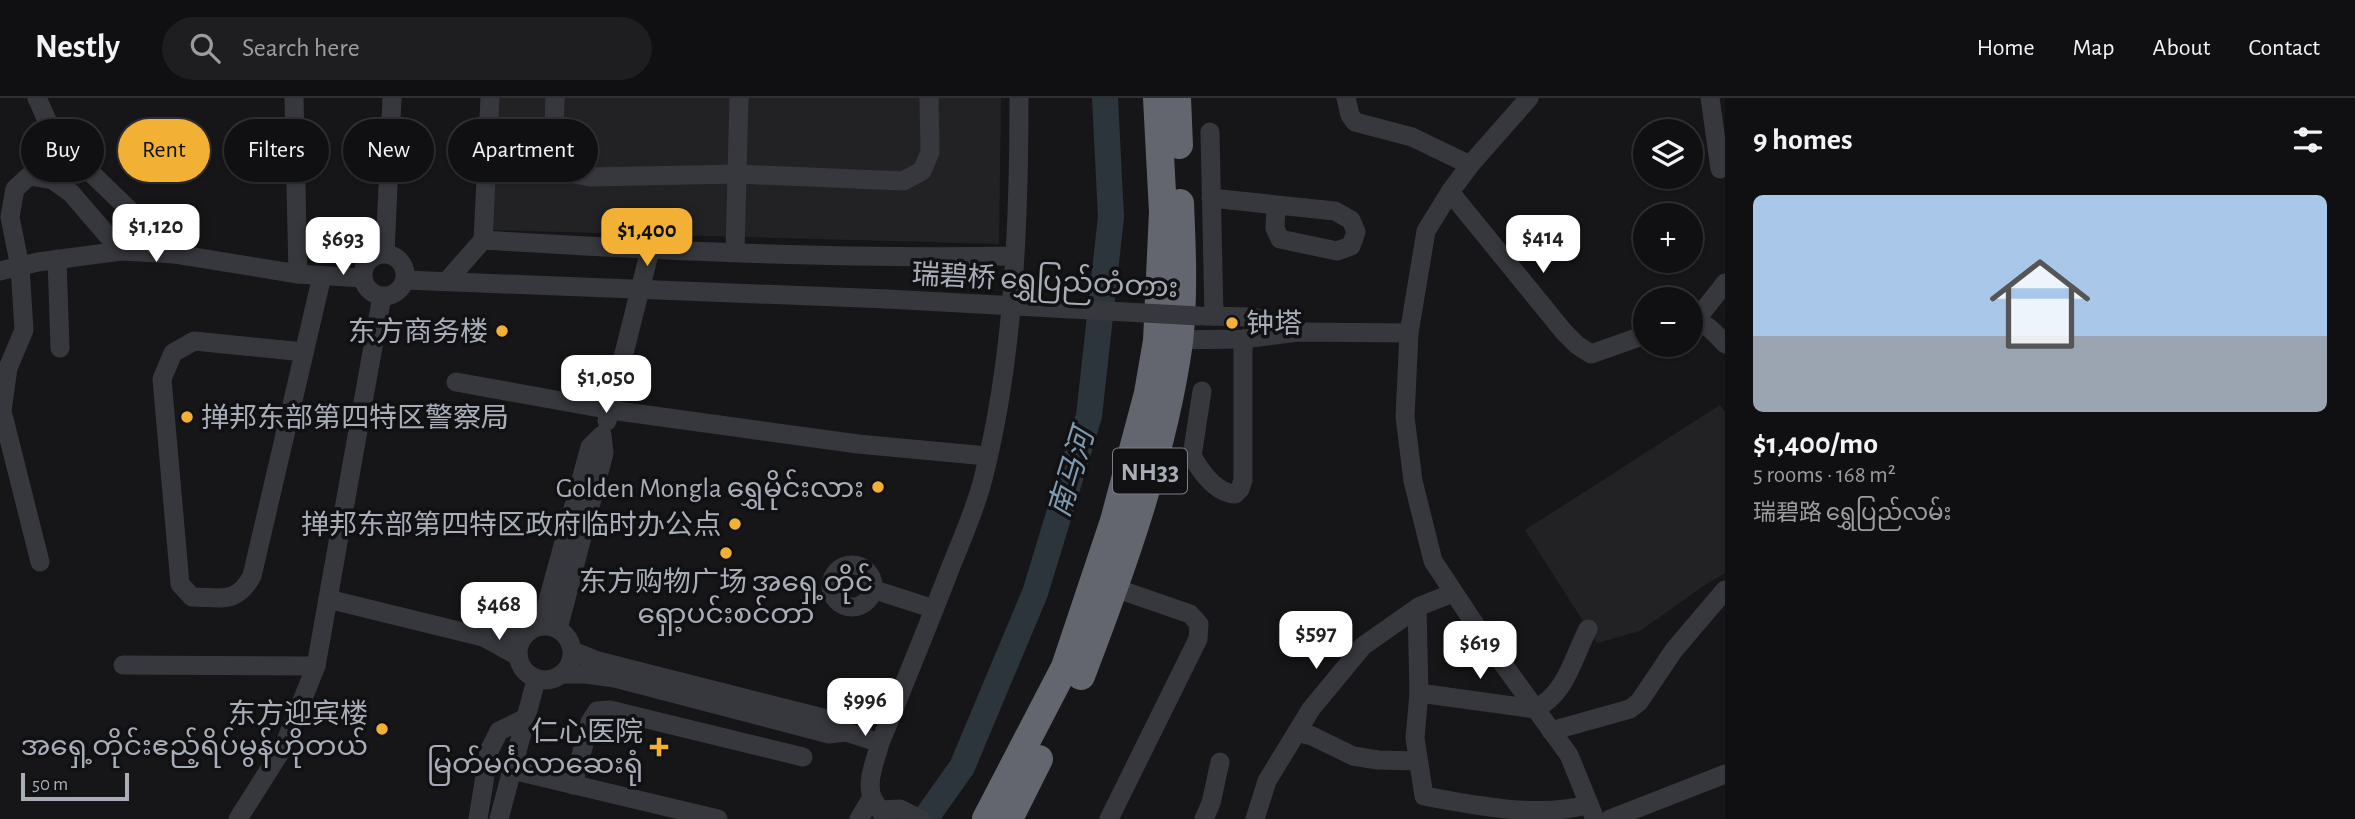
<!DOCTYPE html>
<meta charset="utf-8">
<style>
body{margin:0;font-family:"Alegreya Sans","Noto Sans SC","Noto Sans Myanmar",sans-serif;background:#1e1e20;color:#f1f3f6;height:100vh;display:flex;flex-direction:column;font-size:26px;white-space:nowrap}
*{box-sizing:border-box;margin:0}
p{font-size:23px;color:#9c9d9f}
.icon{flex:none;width:38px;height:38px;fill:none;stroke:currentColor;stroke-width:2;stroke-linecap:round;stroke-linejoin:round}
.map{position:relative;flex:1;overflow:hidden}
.details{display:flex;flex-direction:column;background:#101012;width:630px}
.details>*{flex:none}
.banner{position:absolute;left:21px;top:21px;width:665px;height:63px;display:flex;gap:14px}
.tools{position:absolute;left:1633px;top:21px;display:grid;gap:14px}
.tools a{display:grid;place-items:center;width:70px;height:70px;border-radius:50%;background:#101012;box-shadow:0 2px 5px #0004,0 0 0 2px #303032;font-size:35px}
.scale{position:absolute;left:21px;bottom:18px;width:108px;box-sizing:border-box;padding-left:7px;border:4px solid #a8adb8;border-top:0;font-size:19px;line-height:24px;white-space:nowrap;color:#a8adb8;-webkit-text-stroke:5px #111113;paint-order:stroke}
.price{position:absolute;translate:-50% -60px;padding:0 16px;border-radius:14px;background:#fff;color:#222;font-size:23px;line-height:46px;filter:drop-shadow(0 2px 4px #0008)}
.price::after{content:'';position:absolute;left:50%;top:42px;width:21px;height:16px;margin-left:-10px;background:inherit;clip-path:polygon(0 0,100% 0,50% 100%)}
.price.current{background:#f2b134;color:#111}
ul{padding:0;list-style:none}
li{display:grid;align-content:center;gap:14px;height:371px;padding:0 28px}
li span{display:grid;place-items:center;height:217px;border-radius:10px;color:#555}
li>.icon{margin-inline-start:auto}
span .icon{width:126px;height:126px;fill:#fffc;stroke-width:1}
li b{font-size:30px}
h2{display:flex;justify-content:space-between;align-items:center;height:84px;padding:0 28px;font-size:30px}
.chip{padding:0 24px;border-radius:32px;background:#101012;box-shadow:0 2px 5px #0004,0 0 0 2px #303032;font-size:24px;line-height:63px}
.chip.current{background:#f2b134;color:#111}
header{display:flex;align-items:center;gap:42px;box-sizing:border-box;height:98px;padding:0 35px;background:#101012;border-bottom:2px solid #303032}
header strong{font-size:33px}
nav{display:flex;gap:38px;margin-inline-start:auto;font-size:24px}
.search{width:490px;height:63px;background:#1e1e20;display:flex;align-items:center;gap:18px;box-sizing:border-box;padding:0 24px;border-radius:38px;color:#9c9d9f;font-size:26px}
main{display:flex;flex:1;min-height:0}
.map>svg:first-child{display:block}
.built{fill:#222225}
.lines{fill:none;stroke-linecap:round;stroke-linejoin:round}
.river{stroke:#2c353c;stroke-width:26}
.minor{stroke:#37383d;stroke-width:19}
.highway{stroke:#63666e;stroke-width:28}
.minor-bridge{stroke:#37383d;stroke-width:19}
.poi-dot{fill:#f2b134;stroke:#111113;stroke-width:2.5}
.labels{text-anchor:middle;stroke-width:7;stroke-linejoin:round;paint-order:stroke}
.shield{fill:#111113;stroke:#7b7e86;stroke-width:2}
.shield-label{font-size:26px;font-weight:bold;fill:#a8adb8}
.street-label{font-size:28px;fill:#a8adb8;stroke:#111113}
.poi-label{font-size:28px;fill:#a8adb8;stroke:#111113;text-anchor:end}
.water-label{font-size:30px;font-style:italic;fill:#7f9bb3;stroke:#111113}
</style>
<header>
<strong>Nestly</strong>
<div class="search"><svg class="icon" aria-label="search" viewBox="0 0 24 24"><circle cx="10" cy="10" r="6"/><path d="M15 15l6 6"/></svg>Search here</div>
<nav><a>Home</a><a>Map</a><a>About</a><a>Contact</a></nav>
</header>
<main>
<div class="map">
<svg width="1725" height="721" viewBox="0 0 1725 721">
<rect width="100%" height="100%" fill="#161618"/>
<!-- built -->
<g class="built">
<polygon points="499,0 1001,0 999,146 492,132"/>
<polygon points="1720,307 1725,314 1725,475 1702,489 1640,533 1597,545 1525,432"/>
</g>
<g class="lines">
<!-- river -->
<polyline class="river" points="925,721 962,669 1035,495 1089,318 1111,119 1105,0"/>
<!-- minor -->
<g class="minor">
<polyline points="37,0 55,40 175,156 298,176 363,180"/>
<polyline points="294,0 298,176"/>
<polyline points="555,0 553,56 564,74 590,79 737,76 903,83 922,73 930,54 929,0"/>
<polyline points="1346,0 1350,17 1355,24 1412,39 1470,67"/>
<polyline points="1529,0 1470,67 1450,94 1426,133 1409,235 1405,319 1413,383 1433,463 1482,537 1569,657 1595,721"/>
<polyline points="1710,0 1720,71"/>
<polyline points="1210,34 1214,218"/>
<polyline points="1450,94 1564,234 1577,247 1591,256 1645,237"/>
<polyline points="1211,100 1335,113 1351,122 1356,134 1351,148 1337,153 1280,141 1275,130 1276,107"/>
<polyline points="483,142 490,0"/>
<polyline points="735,154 739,0"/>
<polyline points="385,155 392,0"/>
<circle cx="384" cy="177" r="21"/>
<polyline points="57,161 60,250"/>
<polyline points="0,173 38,164 121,153 175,156"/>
<polyline points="405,182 887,201"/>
<path d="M447,183L483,142C660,153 837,161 1013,158"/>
<polyline points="1204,218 1253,219 1294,232"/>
<polyline points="1696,222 1725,185"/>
<path d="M1690,223C1705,222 1716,236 1725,246"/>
<polyline points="1170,242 1243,241 1298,234 1409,235"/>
<path d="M304,254L194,243L173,255L162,281L180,486L192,499C221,499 236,507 252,478L322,178"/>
<polyline points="456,284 611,312 858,346 987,358"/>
<path d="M1202,293L1192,358C1201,374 1216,395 1235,396L1240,391L1243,382V241"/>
<polyline points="607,323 650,152"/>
<polyline points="40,464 2,313 8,270 24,232 20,169 10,119 15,91 29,78 53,82 71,95 121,153"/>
<circle cx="852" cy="488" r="21"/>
<polyline points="872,491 934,511"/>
<polyline points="328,501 483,539"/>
<path d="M1417,510L1419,595L1415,640L1424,698C1471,707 1542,721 1589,706"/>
<circle cx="545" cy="555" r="27"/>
<polyline points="541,528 590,349 602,337 604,355 558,531"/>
<polyline points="518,558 483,539 526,536"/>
<polyline points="123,567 316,568"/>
<polyline points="563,576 586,576 615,580 829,636 846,634 831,622 598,563 573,553"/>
<path d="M1419,595L1535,611C1566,596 1573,560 1588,531"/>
<polyline points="1551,633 1630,611 1639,604 1674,552 1725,492"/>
<polyline points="846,634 880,645"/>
<polyline points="1297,634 1312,638 1353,658 1378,662 1417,663"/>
<polyline points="512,672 718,721"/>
<polyline points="573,687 590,624 597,613 610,612 803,659"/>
<polyline points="881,712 900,711 920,721"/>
<polyline points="238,721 283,650 316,568 382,198"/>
<polyline points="478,721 489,653 499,633 526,620"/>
<polyline points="499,721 536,582"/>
<polyline points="859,721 872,699"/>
<path d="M884,721C882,713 877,708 873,701C865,685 876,661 880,645C903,589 926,533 948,476C960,445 975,413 983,381C1014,260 1019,124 1019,0"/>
<polyline points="1109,721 1198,541 1199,526 1190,516 1115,490"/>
<polyline points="1204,721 1211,705 1220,664"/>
<polyline points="1255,721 1267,683 1311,611 1363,548 1420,508 1453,495"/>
<polyline points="1610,721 1725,676"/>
</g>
<!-- highway -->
<g class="highway">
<polyline points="1177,0 1179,47"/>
<path d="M1081,578C1121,474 1164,355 1179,244C1184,198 1182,151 1180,105"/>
<polyline points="986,721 1065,569 1114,423 1148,295 1157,243 1163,114 1157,0"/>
<polyline points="1009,721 1039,661"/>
</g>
<!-- minor-bridge -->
<polyline class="minor-bridge" points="887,201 1199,218"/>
</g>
<!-- markers -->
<g class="poi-dot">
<circle cx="1232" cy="225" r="7"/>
<circle cx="502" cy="233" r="7"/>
<circle cx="187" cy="319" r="7"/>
<circle cx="878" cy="389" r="7"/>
<circle cx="735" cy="426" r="7"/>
<circle cx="726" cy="455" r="7"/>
<circle cx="382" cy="631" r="7"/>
<path d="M655.5 638.5h7v7h7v7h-7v7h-7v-7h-7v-7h7z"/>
</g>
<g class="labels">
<!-- shield labels -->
<rect class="shield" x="1113" y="350.5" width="74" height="45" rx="5"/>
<g class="shield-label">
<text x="1150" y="382">NH33</text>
</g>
<!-- street labels -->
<g class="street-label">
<text transform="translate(1045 182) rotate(3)" y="10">瑞碧桥 ရွှေပြည်တံတား</text>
</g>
<!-- poi labels -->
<g class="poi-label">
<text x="1246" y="235" text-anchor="start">钟塔</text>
<text x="488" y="243">东方商务楼</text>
<text x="201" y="329" text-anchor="start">掸邦东部第四特区警察局</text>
<text x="864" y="399">Golden Mongla ရွှေမိုင်းလား</text>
<text x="721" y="436">掸邦东部第四特区政府临时办公点</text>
<text x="726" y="493" text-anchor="middle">东方购物广场 အရှေ့တိုင်<tspan x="726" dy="32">ရှော့ပင်းစင်တာ</tspan></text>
<text x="368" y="625">东方迎宾楼<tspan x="368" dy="32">အရှေ့တိုင်းဧည့်ရိပ်မွန်ဟိုတယ်</tspan></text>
<text x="643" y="643">仁心医院<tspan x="643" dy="32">မြတ်မင်္ဂလာဆေးရုံ</tspan></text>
</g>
<!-- water labels -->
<g class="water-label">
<text transform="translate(1071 375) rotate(-73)" y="10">南马河</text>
</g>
</g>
</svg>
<div class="tools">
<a><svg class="icon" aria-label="layers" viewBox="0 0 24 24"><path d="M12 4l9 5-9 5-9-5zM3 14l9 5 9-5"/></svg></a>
<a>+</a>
<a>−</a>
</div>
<div class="scale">50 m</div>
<b class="price" style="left:156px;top:166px">$1,120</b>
<b class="price current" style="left:647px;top:170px">$1,400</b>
<b class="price" style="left:1543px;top:177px">$414</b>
<b class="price" style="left:343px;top:179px">$693</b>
<b class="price" style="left:606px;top:317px">$1,050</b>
<b class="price" style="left:499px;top:544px">$468</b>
<b class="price" style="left:1316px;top:573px">$597</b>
<b class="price" style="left:1480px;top:583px">$619</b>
<b class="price" style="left:865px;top:640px">$996</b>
<div class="banner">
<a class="chip">Buy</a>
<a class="chip current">Rent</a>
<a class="chip">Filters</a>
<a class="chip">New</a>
<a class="chip">Apartment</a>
</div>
</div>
<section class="details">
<h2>9 homes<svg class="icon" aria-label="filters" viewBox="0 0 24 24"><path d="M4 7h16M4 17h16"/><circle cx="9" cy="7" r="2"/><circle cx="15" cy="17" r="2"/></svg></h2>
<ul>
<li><span style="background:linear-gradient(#a9c7e8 65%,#9aa5b1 0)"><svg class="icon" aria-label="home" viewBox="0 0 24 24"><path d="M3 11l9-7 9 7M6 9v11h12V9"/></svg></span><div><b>$1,400/mo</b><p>5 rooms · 168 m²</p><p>瑞碧路 ရွှေပြည်လမ်း</p></div></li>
</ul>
</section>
</main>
